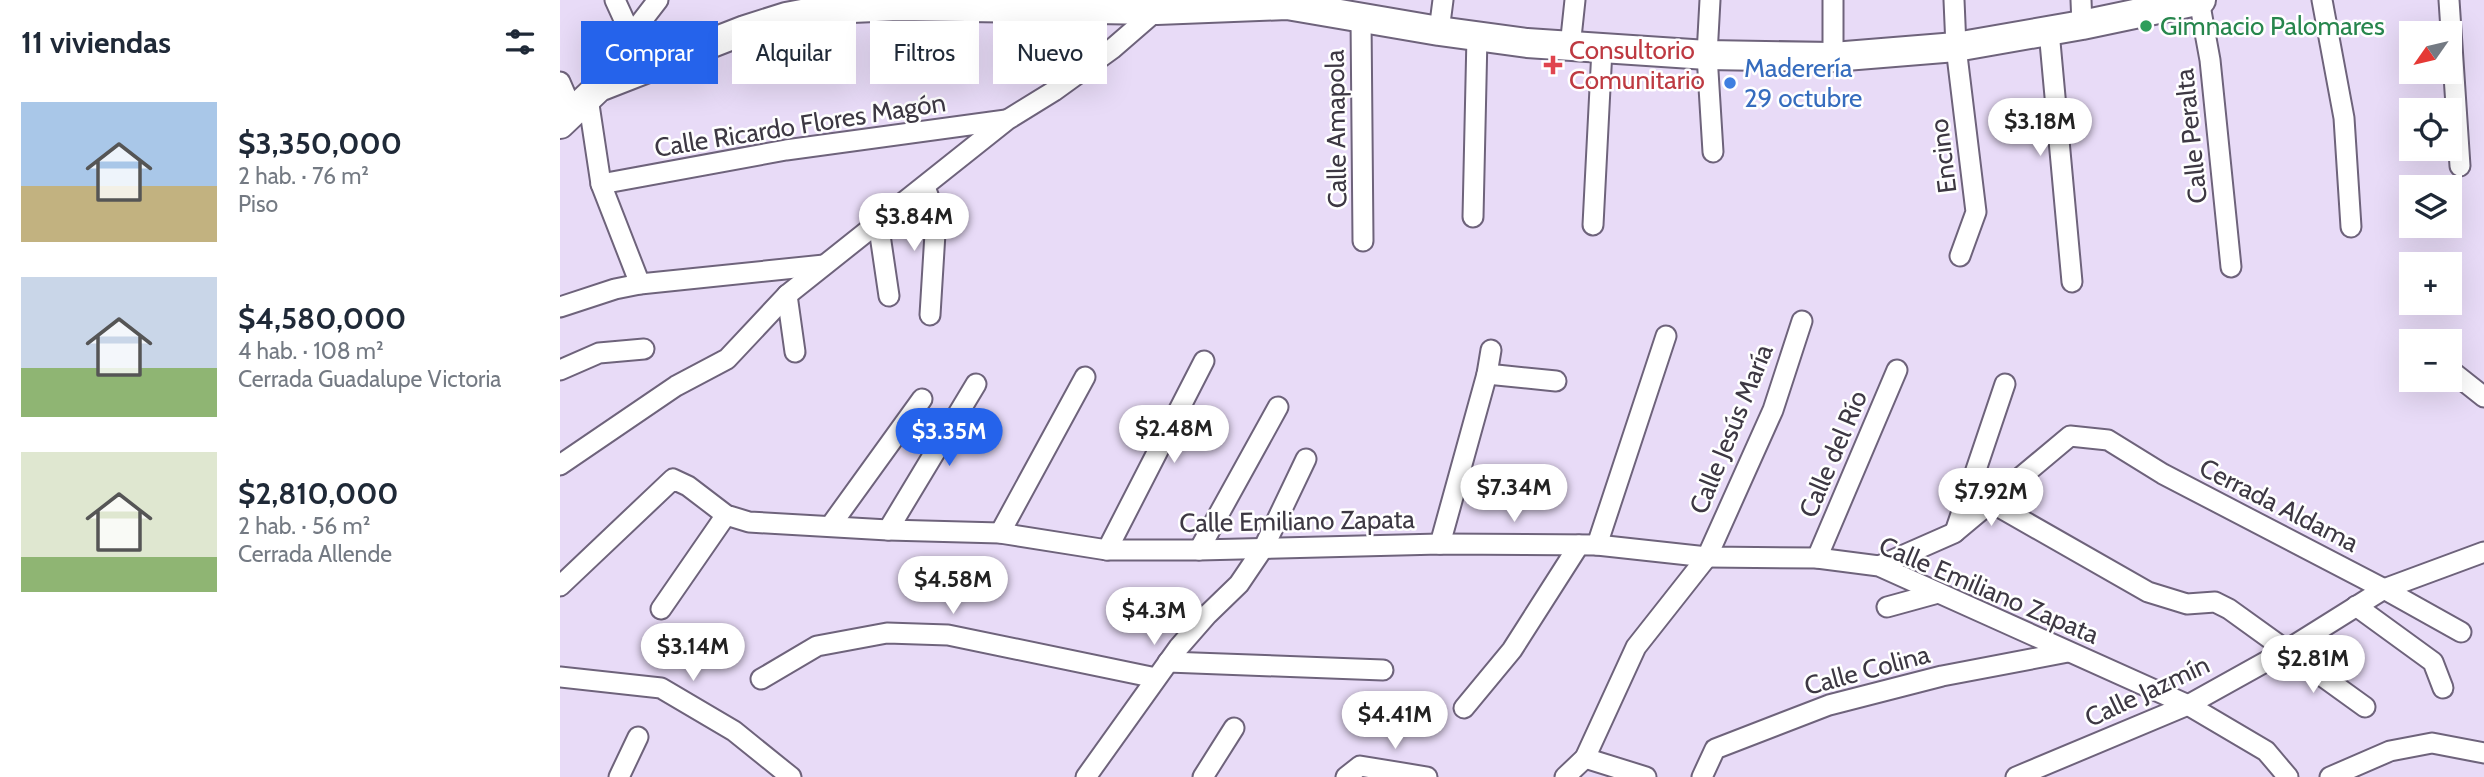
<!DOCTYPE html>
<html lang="es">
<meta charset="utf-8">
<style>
body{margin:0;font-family:Cabin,sans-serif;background:#f2f2f3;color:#1f2937;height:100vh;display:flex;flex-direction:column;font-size:26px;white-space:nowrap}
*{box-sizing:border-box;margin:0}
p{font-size:23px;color:#747a83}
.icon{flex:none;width:38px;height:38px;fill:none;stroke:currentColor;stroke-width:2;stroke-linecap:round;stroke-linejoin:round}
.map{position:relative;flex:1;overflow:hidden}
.sheet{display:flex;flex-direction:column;background:#fff;width:560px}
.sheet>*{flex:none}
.top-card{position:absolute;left:21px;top:21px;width:665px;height:63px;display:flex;gap:14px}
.needle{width:46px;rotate:236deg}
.buttons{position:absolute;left:1839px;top:21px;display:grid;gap:14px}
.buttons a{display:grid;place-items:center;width:63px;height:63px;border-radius:0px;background:#fff;box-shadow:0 7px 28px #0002;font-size:35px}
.price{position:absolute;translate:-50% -60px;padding:0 16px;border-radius:24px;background:#fff;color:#222;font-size:23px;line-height:46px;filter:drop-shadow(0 2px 4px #0008)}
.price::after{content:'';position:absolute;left:50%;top:42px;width:21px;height:16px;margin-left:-10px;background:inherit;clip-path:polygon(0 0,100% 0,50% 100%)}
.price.active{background:#2563eb;color:#fff}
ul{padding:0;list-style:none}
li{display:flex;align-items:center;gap:21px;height:175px;padding:0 21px}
li span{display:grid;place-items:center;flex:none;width:196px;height:140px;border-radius:0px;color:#555}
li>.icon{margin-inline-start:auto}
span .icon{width:84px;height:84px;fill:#fffc;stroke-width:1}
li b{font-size:30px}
h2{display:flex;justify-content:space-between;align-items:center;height:84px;padding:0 21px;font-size:30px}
.tag{padding:0 24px;border-radius:0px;background:#fff;box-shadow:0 7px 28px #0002;font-size:24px;line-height:63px}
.tag.active{background:#2563eb;color:#fff}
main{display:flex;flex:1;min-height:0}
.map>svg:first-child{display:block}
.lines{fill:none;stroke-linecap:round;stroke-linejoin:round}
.street-casing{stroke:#6e637b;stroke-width:23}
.secondary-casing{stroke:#6e637b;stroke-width:32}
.street{stroke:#fff;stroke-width:19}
.secondary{stroke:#fff;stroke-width:28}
.leisure-dot{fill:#2e9e5b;stroke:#fff;stroke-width:2.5}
.health-dot{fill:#e0444e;stroke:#fff;stroke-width:2.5}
.shop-dot{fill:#3f7fe0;stroke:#fff;stroke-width:2.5}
.labels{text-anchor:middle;stroke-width:5;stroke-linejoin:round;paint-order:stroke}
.leisure-label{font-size:26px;fill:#27864d;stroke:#fff;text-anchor:start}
.health-label{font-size:26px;fill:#be3a42;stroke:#fff;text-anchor:start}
.shop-label{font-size:26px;fill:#366cbe;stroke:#fff;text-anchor:start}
.street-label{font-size:26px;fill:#3d3843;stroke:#fff}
</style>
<main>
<section class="sheet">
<h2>11 viviendas<svg class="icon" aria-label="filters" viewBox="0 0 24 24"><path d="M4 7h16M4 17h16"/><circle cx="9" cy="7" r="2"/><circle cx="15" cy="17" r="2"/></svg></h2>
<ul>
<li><span style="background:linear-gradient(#a9c7e8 60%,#c2b280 0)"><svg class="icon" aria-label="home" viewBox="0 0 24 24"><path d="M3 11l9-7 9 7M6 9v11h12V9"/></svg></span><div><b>$3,350,000</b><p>2 hab. · 76 m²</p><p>Piso</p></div></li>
<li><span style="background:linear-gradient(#c9d6e8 65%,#8fb573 0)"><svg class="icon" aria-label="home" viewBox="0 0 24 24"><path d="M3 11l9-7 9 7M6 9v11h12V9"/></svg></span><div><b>$4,580,000</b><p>4 hab. · 108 m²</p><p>Cerrada Guadalupe Victoria</p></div></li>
<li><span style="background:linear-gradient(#dfe7d0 75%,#8fb573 0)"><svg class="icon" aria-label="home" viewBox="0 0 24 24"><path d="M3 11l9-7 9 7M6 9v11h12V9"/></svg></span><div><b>$2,810,000</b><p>2 hab. · 56 m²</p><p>Cerrada Allende</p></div></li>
</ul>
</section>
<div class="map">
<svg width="1924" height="777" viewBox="0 0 1924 777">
<rect width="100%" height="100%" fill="#e8dbf7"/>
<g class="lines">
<!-- street casing -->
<g class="street-casing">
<g id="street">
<polyline points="55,0 71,35"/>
<polyline points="1150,0 1147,55 1153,152"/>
<polyline points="1394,0 1396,47 1416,212 1400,256"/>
<polyline points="1521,0 1522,25"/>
<polyline points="1639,0 1650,60 1671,267"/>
<polyline points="1762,0 1784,118 1791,227"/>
<polyline points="1889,0 1900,166"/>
<polyline points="801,18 803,241"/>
<polyline points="879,31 883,0"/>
<polyline points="1489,31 1512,282"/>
<polyline points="1010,47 1015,0"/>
<polyline points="1273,57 1273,0"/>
<polyline points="0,82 13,112"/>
<polyline points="39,87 71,35 98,0"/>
<polyline points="28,98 41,184 80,284"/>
<polyline points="41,184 226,150 446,120"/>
<polyline points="365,187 376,217 370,315"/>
<polyline points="913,217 917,36"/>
<polyline points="1033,225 1042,49"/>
<polyline points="313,228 320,235 329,296"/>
<polyline points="227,295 235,352"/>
<polyline points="0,307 55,289 80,284 264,265"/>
<polyline points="0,370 39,353 84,349"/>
<polyline points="1890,370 1924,397"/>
<polyline points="927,374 996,381"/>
<polyline points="0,465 116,386 167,359 227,295 447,120 494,91 552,49 597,10"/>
<polyline points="1432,503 1588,592 1627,604 1655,602 1669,609 1805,707"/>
<polyline points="271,525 362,399"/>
<polyline points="328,530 416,384"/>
<polyline points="1395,532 1445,384"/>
<polyline points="440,533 525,377"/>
<polyline points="880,544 927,374 931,350"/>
<polyline points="1037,545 1106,336"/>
<polyline points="547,550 644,361"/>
<polyline points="639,550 718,407"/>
<polyline points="1257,558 1337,370"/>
<polyline points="1319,566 1394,533 1510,436 1548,440 1603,474 1824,589 1901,632"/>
<polyline points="0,586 113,479 128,486 166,515 189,522 328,530 440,533 547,550 639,550 880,544 1037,545 1147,557 1257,558 1319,566 1628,705 1706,751 1728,777"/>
<polyline points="1796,606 1873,662 1883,688"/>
<polyline points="1327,607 1378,593"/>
<polyline points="101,609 166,515"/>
<polyline points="608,662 823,670"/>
<polyline points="0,677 101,688 174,731 231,777"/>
<polyline points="201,679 257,646 327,633 388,635 596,678"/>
<polyline points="904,708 952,650 1019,545"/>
<polyline points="1025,758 1086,777"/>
<polyline points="59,777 78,737"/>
<polyline points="526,777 619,647 647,615 679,584 704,547 746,459"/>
<polyline points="643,777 674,728"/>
<polyline points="786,777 800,766 867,777"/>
<polyline points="1005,777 1025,758 1076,647 1147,557 1213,410 1242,321"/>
<polyline points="1142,777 1155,749 1269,705 1382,676 1508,652"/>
<polyline points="1456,777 1628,705 1725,651 1824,589 1924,552"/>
<polyline points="1770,777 1830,751 1872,743 1924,753"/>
</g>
</g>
<!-- secondary casing -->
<g class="secondary-casing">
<polyline id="secondary" points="0,124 39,87 185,30 226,17 269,9 338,6 597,10 727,5 879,31 967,43 1147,55 1273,57 1396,47 1522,25 1641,0"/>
</g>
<!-- street -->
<use href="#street" class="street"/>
<!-- secondary -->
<use href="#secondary" class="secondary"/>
</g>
<!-- markers -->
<circle class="leisure-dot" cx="1586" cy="26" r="7"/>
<path class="health-dot" d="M989.5 54.5h7v7h7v7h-7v7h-7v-7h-7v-7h7z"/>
<circle class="shop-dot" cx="1170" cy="83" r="7"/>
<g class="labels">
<!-- leisure labels -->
<g class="leisure-label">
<text x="1600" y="35">Gimnacio Palomares</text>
</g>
<!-- health labels -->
<g class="health-label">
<text x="1009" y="59">Consultorio<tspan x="1009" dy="30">Comunitario</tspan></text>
</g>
<!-- shop labels -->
<g class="shop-label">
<text x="1184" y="77">Maderería<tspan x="1184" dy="30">29 octubre</tspan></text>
</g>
<!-- street labels -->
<g class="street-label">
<text transform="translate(240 125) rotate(-9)" y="9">Calle Ricardo Flores Magón</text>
<text transform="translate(776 129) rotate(-91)" y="9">Calle Amapola</text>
<text transform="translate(1631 136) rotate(-96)" y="9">Calle Peralta</text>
<text transform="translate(1383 156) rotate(-97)" y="9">Encino</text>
<text transform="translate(1171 429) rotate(-68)" y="9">Calle Jesús María</text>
<text transform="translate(1273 454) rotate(-67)" y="9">Calle del Río</text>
<text transform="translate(1719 505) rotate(27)" y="9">Cerrada Aldama</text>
<text transform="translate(737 521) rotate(-1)" y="9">Calle Emiliano Zapata</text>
<text transform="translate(1429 590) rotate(23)" y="9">Calle Emiliano Zapata</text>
<text transform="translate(1307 670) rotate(-15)" y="9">Calle Colina</text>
<text transform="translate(1587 691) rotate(-25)" y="9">Calle Jazmín</text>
</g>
</g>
</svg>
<div class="buttons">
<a><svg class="needle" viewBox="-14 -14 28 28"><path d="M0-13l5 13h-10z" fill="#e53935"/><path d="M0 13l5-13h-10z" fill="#747a83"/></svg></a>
<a><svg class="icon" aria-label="locate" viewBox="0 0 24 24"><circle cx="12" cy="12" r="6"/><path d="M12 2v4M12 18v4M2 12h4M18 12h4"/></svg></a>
<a><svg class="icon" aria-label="layers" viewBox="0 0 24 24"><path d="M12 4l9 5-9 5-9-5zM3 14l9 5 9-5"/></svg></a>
<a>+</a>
<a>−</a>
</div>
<b class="price" style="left:1480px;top:158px">$3.18M</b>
<b class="price" style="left:354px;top:253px">$3.84M</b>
<b class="price" style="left:614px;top:465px">$2.48M</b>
<b class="price active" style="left:389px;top:468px">$3.35M</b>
<b class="price" style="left:954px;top:524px">$7.34M</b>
<b class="price" style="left:1431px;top:528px">$7.92M</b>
<b class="price" style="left:393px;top:616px">$4.58M</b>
<b class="price" style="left:594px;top:647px">$4.3M</b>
<b class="price" style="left:133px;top:683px">$3.14M</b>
<b class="price" style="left:1753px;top:695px">$2.81M</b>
<b class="price" style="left:835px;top:751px">$4.41M</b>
<div class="top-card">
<a class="tag active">Comprar</a>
<a class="tag">Alquilar</a>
<a class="tag">Filtros</a>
<a class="tag">Nuevo</a>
</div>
</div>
</main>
